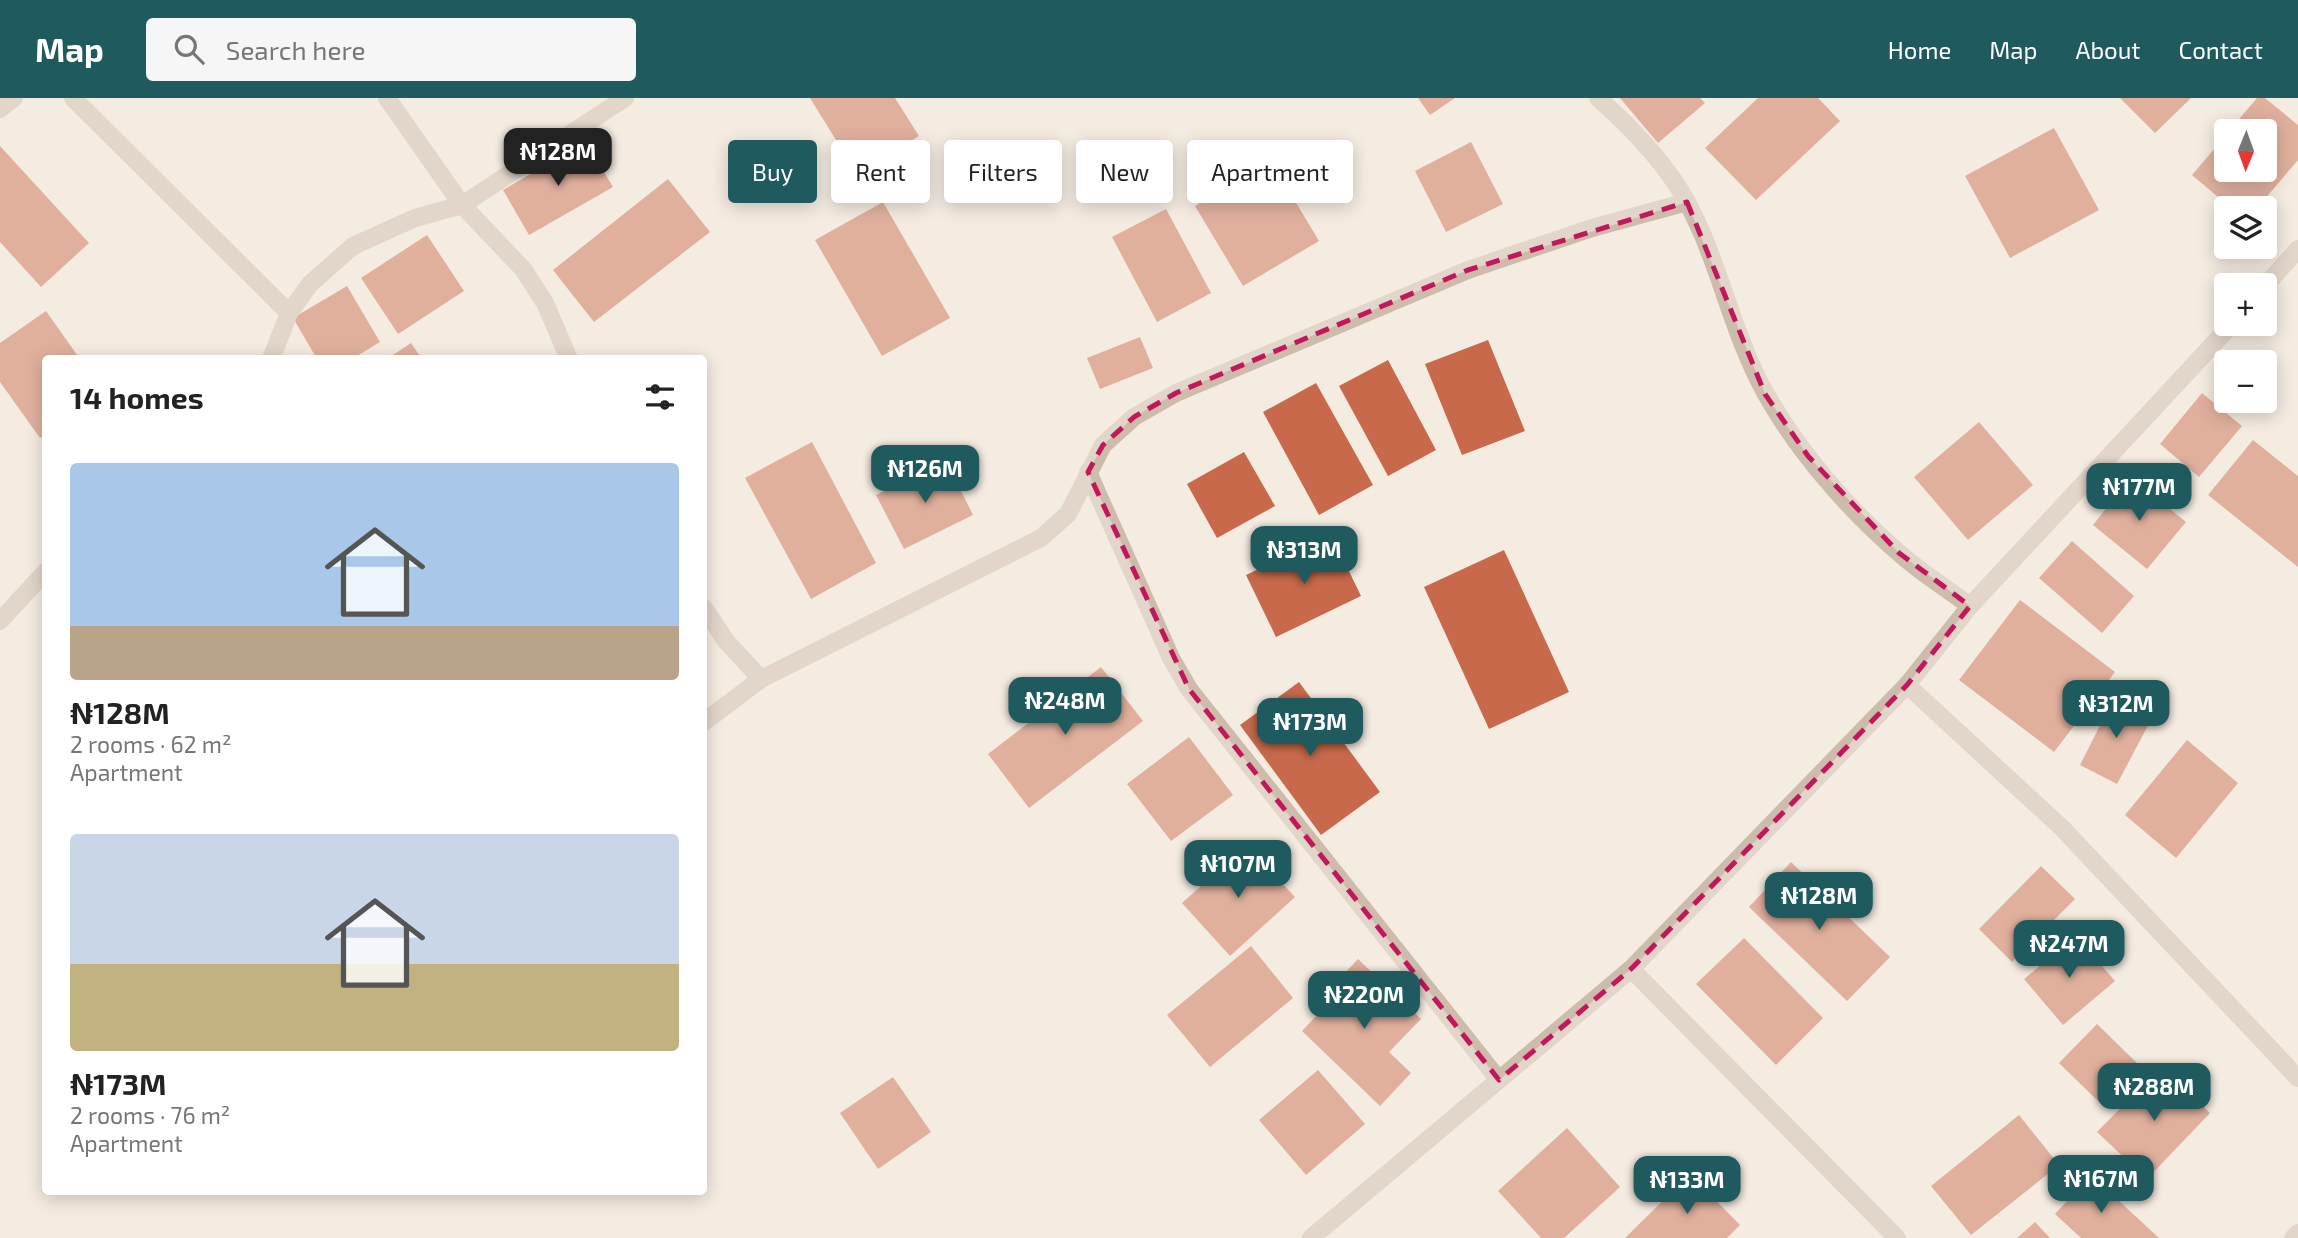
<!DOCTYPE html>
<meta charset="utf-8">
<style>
body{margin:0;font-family:"Exo 2",sans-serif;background:#f6f6f6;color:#222;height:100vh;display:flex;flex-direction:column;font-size:26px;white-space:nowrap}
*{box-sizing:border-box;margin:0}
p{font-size:23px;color:#767676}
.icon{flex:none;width:38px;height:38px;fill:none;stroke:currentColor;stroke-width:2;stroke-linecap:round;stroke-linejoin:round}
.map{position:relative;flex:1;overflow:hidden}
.panel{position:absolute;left:42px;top:257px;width:665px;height:840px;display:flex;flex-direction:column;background:#fff;border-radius:7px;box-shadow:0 4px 18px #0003}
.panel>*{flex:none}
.banner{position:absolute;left:728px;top:42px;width:665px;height:63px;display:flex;gap:14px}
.needle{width:46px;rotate:181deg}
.tools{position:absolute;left:2214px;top:21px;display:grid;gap:14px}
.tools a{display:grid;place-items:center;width:63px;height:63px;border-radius:7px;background:#fff;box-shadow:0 4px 18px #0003;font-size:35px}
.price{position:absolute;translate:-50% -60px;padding:0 16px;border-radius:14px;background:#1f5a5e;color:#fff;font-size:23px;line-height:46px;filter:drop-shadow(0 2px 4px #0008)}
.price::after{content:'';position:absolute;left:50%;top:42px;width:21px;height:16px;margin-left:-10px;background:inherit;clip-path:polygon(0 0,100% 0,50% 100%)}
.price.active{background:#222;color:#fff}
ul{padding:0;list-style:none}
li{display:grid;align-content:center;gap:14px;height:371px;padding:0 28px}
li span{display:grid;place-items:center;height:217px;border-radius:7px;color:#555}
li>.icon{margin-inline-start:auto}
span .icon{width:126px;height:126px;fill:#fffc;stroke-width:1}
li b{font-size:30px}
h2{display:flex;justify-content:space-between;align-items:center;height:84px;padding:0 28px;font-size:30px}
.tag{padding:0 24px;border-radius:7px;background:#fff;box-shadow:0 4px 18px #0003;font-size:24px;line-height:63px}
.tag.active{background:#1f5a5e;color:#fff}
header{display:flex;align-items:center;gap:42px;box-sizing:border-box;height:98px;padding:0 35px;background:#1f5a5e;color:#fff}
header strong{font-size:33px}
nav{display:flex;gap:38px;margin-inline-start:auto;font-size:24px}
.search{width:490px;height:63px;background:#f6f6f6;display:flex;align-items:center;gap:18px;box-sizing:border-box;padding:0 24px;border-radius:7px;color:#767676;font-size:26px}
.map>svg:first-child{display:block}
.building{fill:#c8694b}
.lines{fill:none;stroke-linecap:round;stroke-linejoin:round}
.street{stroke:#cdbbac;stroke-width:18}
.marked{fill:none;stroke:#c2185b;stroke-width:5;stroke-dasharray:14 9;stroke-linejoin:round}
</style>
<header>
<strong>Map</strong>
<div class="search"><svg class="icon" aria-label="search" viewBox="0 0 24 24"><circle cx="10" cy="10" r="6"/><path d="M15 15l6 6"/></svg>Search here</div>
<nav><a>Home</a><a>Map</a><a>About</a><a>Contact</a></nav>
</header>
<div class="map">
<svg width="2298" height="1140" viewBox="0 0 2298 1140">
<rect width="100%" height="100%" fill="#f4ebe1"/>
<!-- building -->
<g class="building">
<polygon points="810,0 895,0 919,38 857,76"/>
<polygon points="1418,0 1455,0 1430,17"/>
<polygon points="1620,0 1700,0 1705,5 1658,45"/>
<polygon points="1758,0 1818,0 1840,23 1756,102 1705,50"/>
<polygon points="2120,0 2191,0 2155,35"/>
<polygon points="2257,0 2265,0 2298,27 2298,62 2257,110 2231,110 2192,77 2226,37 2226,72 2264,72 2264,33 2229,33"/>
<polygon points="2054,30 2099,112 2010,160 1965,78"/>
<polygon points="586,44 613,89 529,137 503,92"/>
<polygon points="1471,44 1503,106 1446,134 1415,73"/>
<polygon points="0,48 89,145 41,189 0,144"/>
<polygon points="1271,63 1319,143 1243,188 1195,108"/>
<polygon points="668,81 710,134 594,224 553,172"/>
<polygon points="883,104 950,220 882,258 815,142"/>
<polygon points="1166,111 1211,195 1157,224 1112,139"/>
<polygon points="427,137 464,193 398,236 361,180"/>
<polygon points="347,188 380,244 352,261 317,261 293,220"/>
<polygon points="46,213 80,261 46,261 46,336 40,340 0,284 0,245"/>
<polygon points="1140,239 1153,270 1100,291 1087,260"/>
<polygon points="1488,242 1525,333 1462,357 1425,266"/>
<polygon points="411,245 422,261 387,261"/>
<polygon points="1388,262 1436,352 1388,378 1339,288"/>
<polygon points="1316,285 1373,387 1319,417 1263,314"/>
<polygon points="2202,295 2242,328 2199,379 2160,346"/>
<polygon points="1979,324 2033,387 1968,442 1914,379"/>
<polygon points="2253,342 2298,378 2298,469 2208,397"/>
<polygon points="812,344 876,465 811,501 745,380"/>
<polygon points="1244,354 1275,408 1217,440 1187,386"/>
<polygon points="946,363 973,417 904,451 876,397"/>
<polygon points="2131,379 2186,424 2147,471 2093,427"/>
<polygon points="1331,436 1361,498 1276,539 1246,477"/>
<polygon points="2072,443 2134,498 2102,535 2039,480"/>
<polygon points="1504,452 1569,594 1489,631 1424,489"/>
<polygon points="2020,502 2115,574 2054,654 1959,582"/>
<polygon points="1101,569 1143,623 1029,710 988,656"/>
<polygon points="1299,584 1380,694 1321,737 1240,627"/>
<polygon points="2115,598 2153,618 2117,686 2080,667"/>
<polygon points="1189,639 1233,697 1171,743 1127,686"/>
<polygon points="2187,642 2238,685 2176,760 2125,717"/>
<polygon points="1247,747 1295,799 1230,858 1182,805"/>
<polygon points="1791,764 1890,859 1847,903 1749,809"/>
<polygon points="2041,768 2075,801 2012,864 1979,831"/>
<polygon points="2076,838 2115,883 2063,927 2024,881"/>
<polygon points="1744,840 1823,920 1776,967 1696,886"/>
<polygon points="1251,848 1293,900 1210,969 1167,917"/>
<polygon points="1358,861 1421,921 1389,954 1411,975 1380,1008 1302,933 1320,914 1314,908"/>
<polygon points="2097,926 2138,966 2100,1005 2059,965"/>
<polygon points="2162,968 2210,1015 2147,1081 2097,1034"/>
<polygon points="1318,972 1365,1026 1306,1077 1259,1022"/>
<polygon points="893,979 931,1034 878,1071 840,1015"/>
<polygon points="2019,1017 2059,1067 1971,1137 1931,1088"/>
<polygon points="1567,1030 1620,1089 1564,1140 1541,1140 1498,1093"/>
<polygon points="1690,1076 1740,1127 1727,1140 1625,1140"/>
<polygon points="2091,1077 2159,1140 2081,1140 2055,1116"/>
<polygon points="2035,1124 2050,1140 2017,1140"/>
</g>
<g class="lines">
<!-- street -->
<g class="street">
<polyline points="73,0 289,215"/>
<polyline points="387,0 462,107 523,171 545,205 569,261"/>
<path d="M1598,0C1632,30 1665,64 1687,104C1720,165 1732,236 1766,296C1798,353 1848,411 1898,454C1920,474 1946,490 1970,508"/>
<polyline points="0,11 14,0"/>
<polyline points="2264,189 2298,151"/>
<polyline points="271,261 289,215 310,186 353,148 415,120 462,107 625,0"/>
<polyline points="1088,374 1171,560 1189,591 1499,982"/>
<polyline points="704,510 726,543 761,581"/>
<polyline points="0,523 46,473"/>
<polyline points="1907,587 2062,730 2298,980"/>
<polyline points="704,624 761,581 1041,440 1068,416 1103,347 1134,319 1176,295 1468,172 1592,130 1687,104"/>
<polyline points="1631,871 1897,1140"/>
<polyline points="1311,1140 1631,871 1907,587 1970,508 2232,226"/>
<polyline points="2293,1140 2298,1135"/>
</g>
</g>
<!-- marked area -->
<path d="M0 0H2298V1140H0ZM1687,104L1765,296L1808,358L1899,455L1970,508L1907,587L1631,871L1499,982L1189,591L1088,374L1103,347L1134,319L1176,295L1468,172Z" fill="#f4ebe1" fill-opacity=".55" fill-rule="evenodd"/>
<path class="marked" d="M1687,104L1765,296L1808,358L1899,455L1970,508L1907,587L1631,871L1499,982L1189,591L1088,374L1103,347L1134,319L1176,295L1468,172Z"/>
</svg>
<div class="tools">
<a><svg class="needle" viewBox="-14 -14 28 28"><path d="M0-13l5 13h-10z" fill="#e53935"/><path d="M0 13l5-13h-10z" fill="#767676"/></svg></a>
<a><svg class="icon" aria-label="layers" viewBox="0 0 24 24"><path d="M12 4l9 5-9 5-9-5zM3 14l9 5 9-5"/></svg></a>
<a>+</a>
<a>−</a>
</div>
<b class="price active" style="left:558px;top:90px">₦128M</b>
<b class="price" style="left:925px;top:407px">₦126M</b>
<b class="price" style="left:2139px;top:425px">₦177M</b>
<b class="price" style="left:1304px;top:488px">₦313M</b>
<b class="price" style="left:1065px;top:639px">₦248M</b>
<b class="price" style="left:2116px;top:642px">₦312M</b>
<b class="price" style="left:1310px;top:660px">₦173M</b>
<b class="price" style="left:1238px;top:802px">₦107M</b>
<b class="price" style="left:1819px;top:834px">₦128M</b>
<b class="price" style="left:2069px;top:882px">₦247M</b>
<b class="price" style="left:1364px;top:933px">₦220M</b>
<b class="price" style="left:2154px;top:1025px">₦288M</b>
<b class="price" style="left:2101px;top:1117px">₦167M</b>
<b class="price" style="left:1687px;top:1118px">₦133M</b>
<div class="banner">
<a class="tag active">Buy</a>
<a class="tag">Rent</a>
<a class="tag">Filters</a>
<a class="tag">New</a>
<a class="tag">Apartment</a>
</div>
<section class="panel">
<h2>14 homes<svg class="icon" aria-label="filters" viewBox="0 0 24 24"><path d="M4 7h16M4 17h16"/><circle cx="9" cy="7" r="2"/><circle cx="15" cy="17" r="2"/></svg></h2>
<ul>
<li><span style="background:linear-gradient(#a9c7e8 75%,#b9a48a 0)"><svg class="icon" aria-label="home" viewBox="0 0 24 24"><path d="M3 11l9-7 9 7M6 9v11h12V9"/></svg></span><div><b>₦128M</b><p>2 rooms · 62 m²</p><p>Apartment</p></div></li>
<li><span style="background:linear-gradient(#c9d6e8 60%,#c2b280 0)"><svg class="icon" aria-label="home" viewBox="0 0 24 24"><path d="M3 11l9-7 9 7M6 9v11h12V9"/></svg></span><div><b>₦173M</b><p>2 rooms · 76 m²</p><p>Apartment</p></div></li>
</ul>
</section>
</div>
